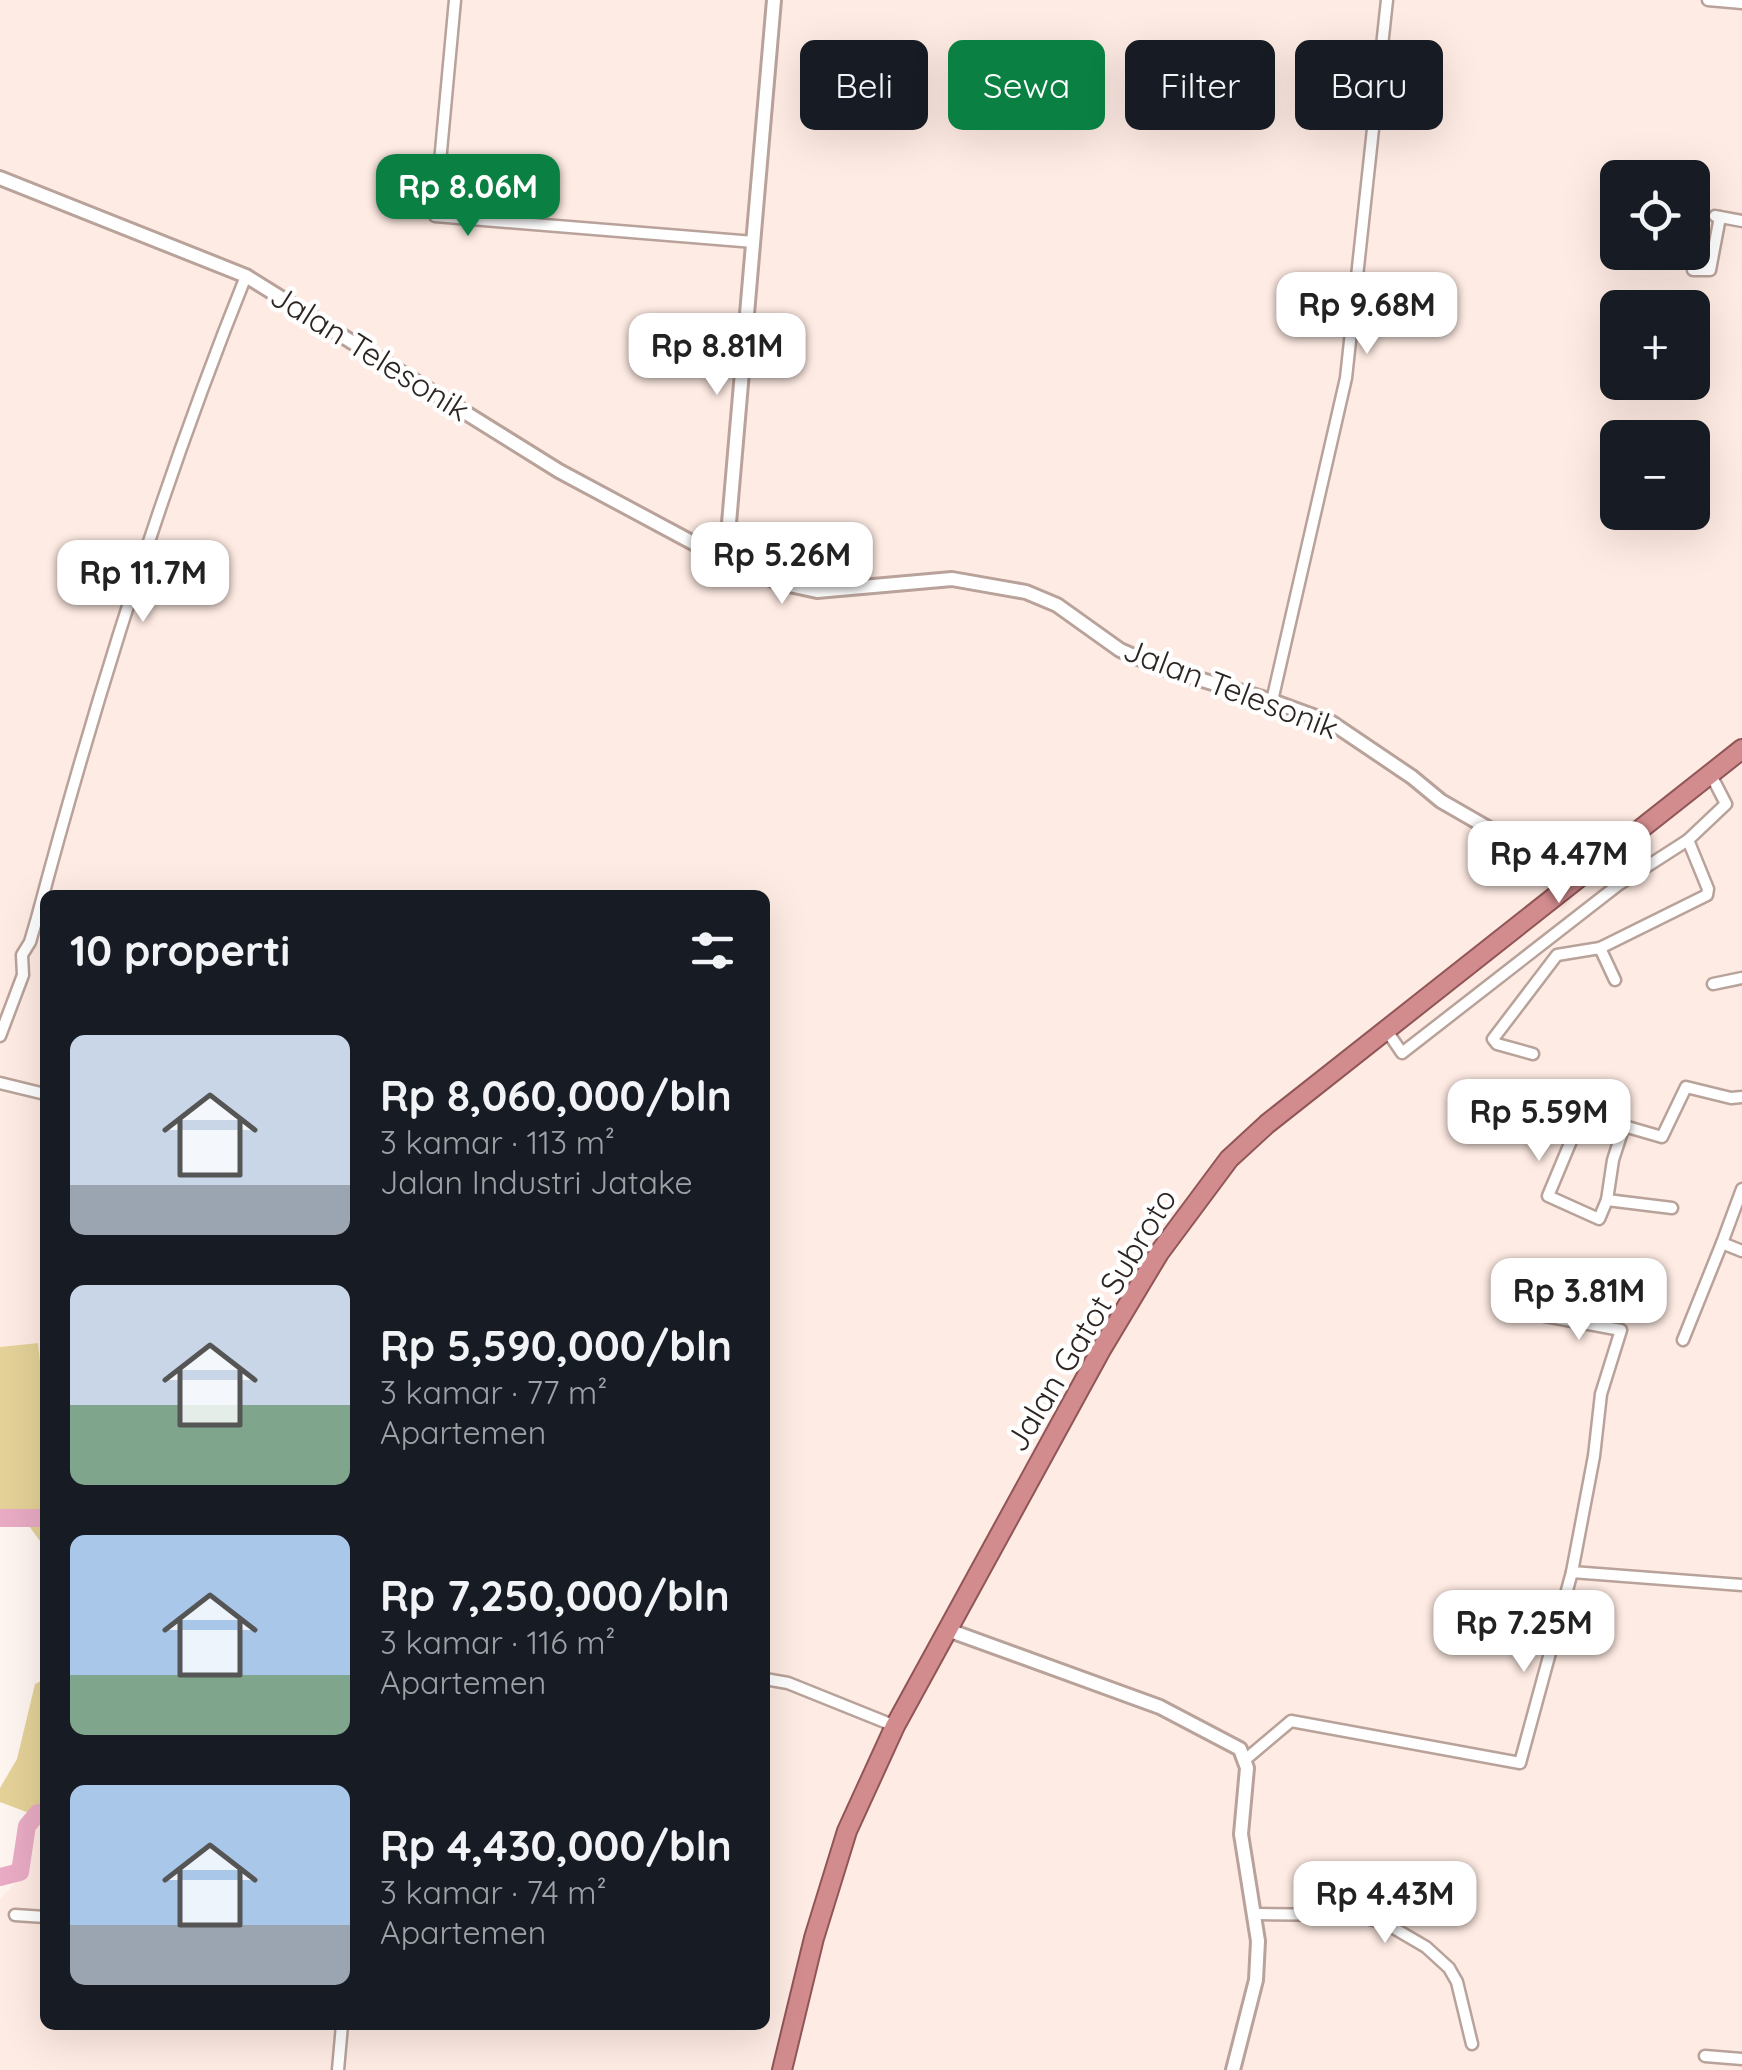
<!DOCTYPE html>
<html lang="id">
<meta charset="utf-8">
<style>
body{margin:0;font-family:Quicksand,sans-serif;background:#20242c;color:#f1f3f6;height:100vh;display:flex;flex-direction:column;font-size:38px;white-space:nowrap}
*{box-sizing:border-box;margin:0}
p{font-size:32px;color:#9ea1a6}
.icon{flex:none;width:55px;height:55px;fill:none;stroke:currentColor;stroke-width:2;stroke-linecap:round;stroke-linejoin:round}
.map{position:relative;flex:1;overflow:hidden}
.drawer{position:absolute;left:40px;top:890px;width:730px;height:1140px;display:flex;flex-direction:column;background:#171b24;border-radius:15px;box-shadow:0 10px 40px #0002}
.drawer>*{flex:none}
.banner{position:absolute;left:800px;top:40px;width:790px;height:90px;display:flex;gap:20px}
.controls{position:absolute;left:1600px;top:160px;display:grid;gap:20px}
.controls a{display:grid;place-items:center;width:110px;height:110px;border-radius:15px;background:#171b24;box-shadow:0 10px 40px #0002;font-size:50px}
.price{position:absolute;translate:-50% -85px;padding:0 22px;border-radius:20px;background:#fff;color:#222;font-size:32px;line-height:65px;filter:drop-shadow(0 2px 5px #0008)}
.price::after{content:'';position:absolute;left:50%;top:60px;width:30px;height:22px;margin-left:-15px;background:inherit;clip-path:polygon(0 0,100% 0,50% 100%)}
.price.on{background:#0b8043;color:#fff}
ul{padding:0;list-style:none}
li{display:flex;align-items:center;gap:30px;height:250px;padding:0 30px}
li span{display:grid;place-items:center;flex:none;width:280px;height:200px;border-radius:15px;color:#555}
li>.icon{margin-inline-start:auto}
span .icon{width:120px;height:120px;fill:#fffc;stroke-width:1}
li b{font-size:42px}
h2{display:flex;justify-content:space-between;align-items:center;height:120px;padding:0 30px;font-size:42px}
.chip{padding:0 35px;border-radius:15px;background:#171b24;box-shadow:0 10px 40px #0002;font-size:35px;line-height:90px}
.chip.on{background:#0b8043;color:#fff}
.map>svg:first-child{display:block}
.built{fill:#feebe3;fill-rule:evenodd}
.green{fill:#e4d198}
.lines{fill:none;stroke-linecap:round;stroke-linejoin:round}
.river{stroke:#e8abc3;stroke-width:18}
.minor-casing{stroke:#b8a299;stroke-width:15}
.tertiary-casing{stroke:#b8a299;stroke-width:18}
.trunk-casing{stroke:#905556;stroke-width:22}
.minor{stroke:#fff;stroke-width:10}
.tertiary{stroke:#fff;stroke-width:12}
.trunk{stroke:#d28c8e;stroke-width:18}
.labels{text-anchor:middle;stroke-width:9;stroke-linejoin:round;paint-order:stroke}
.street-label{font-size:32px;fill:#2d2521;stroke:#fff}
</style>
<div class="map">
<svg width="1742" height="2070" viewBox="0 0 1742 2070">
<rect width="100%" height="100%" fill="#fef5f1"/>
<!-- built -->
<path class="built" d="M0,0H1742V2070H0V1899L29,1868L38,1819H45V2025H765V895H45V1410L38,1343L0,1347ZM1618,178H1692V252H1618ZM1618,308H1692V382H1618ZM1618,438H1692V512H1618Z"/>
<!-- green -->
<g class="green">
<polygon points="38,1343 45,1410 40,1509 45,1511 45,1548 24,1519 0,1523 0,1347"/>
<polygon points="45,1679 45,1819 0,1802 0,1788 17,1759 35,1684"/>
</g>
<g class="lines">
<!-- river -->
<g class="river">
<polyline points="0,1518 45,1518"/>
<polyline points="0,1877 20,1872 27,1826 38,1813 45,1813"/>
</g>
<!-- minor casing -->
<g class="minor-casing">
<g id="minor">
<polyline points="455,0 435,216 754,242"/>
<polyline points="1708,0 1742,3"/>
<polyline points="1715,216 1742,221"/>
<polyline points="1693,270 1710,270 1720,217"/>
<polyline points="1272,701 1346,378 1387,0"/>
<polyline points="1617,849 1630,877"/>
<polyline points="1600,948 1615,980"/>
<polyline points="1713,984 1742,978"/>
<polyline points="1387,1031 1402,1053 1618,885 1688,840 1726,804 1710,773"/>
<path d="M0,1036L23,975L22,955L30,942L37,918C95,700 162,485 246,276"/>
<polyline points="1533,1054 1497,1044 1493,1039 1557,955 1600,948 1707,895 1708,889 1688,840"/>
<polyline points="0,1083 45,1094"/>
<polyline points="1546,1116 1576,1129 1548,1196 1599,1219 1607,1200"/>
<polyline points="1742,1189 1722,1243 1742,1251"/>
<polyline points="1672,1208 1607,1200 1613,1160 1624,1126 1662,1137 1686,1087 1731,1098 1742,1097"/>
<polyline points="1683,1340 1722,1243"/>
<polyline points="1572,1572 1742,1585"/>
<polyline points="765,1679 788,1683 895,1726"/>
<polyline points="1246,1759 1291,1721 1520,1763 1572,1572 1594,1456 1601,1394 1621,1330 1545,1316"/>
<polyline points="1256,1914 1355,1915 1385,1923 1426,1947 1449,1968 1457,1982 1472,2044"/>
<polyline points="15,1915 45,1917"/>
<polyline points="1705,2056 1742,2059"/>
<polyline points="338,2070 342,2025"/>
</g>
</g>
<!-- tertiary casing -->
<g class="tertiary-casing">
<g id="tertiary">
<polyline points="0,178 246,276 559,471 697,545 780,583 817,591 952,579 1026,592 1057,605 1120,650 1159,667 1272,701 1332,723 1412,777 1441,801 1521,847 1604,857"/>
<polyline points="726,558 774,0"/>
<polyline points="948,1630 1160,1707 1240,1749 1247,1768 1241,1834 1258,1941 1256,1980 1233,2070"/>
</g>
</g>
<!-- trunk casing -->
<g class="trunk-casing">
<polyline id="trunk" points="782,2070 814,1938 847,1831 895,1726 1102,1348 1159,1253 1229,1159 1267,1124 1742,749"/>
</g>
<!-- minor -->
<use href="#minor" class="minor"/>
<!-- tertiary -->
<use href="#tertiary" class="tertiary"/>
<!-- trunk -->
<use href="#trunk" class="trunk"/>
</g>
<g class="labels">
<!-- street labels -->
<g class="street-label">
<text transform="translate(370 353) rotate(32)" y="11">Jalan Telesonik</text>
<text transform="translate(1231 689) rotate(21)" y="11">Jalan Telesonik</text>
<text transform="translate(1091 1320) rotate(-59)" y="11">Jalan Gatot Subroto</text>
</g>
</g>
</svg>
<div class="controls">
<a><svg class="icon" aria-label="locate" viewBox="0 0 24 24"><circle cx="12" cy="12" r="6"/><path d="M12 2v4M12 18v4M2 12h4M18 12h4"/></svg></a>
<a>+</a>
<a>−</a>
</div>
<b class="price on" style="left:468px;top:239px">Rp 8.06M</b>
<b class="price" style="left:1367px;top:357px">Rp 9.68M</b>
<b class="price" style="left:717px;top:398px">Rp 8.81M</b>
<b class="price" style="left:782px;top:607px">Rp 5.26M</b>
<b class="price" style="left:143px;top:625px">Rp 11.7M</b>
<b class="price" style="left:1559px;top:906px">Rp 4.47M</b>
<b class="price" style="left:1539px;top:1164px">Rp 5.59M</b>
<b class="price" style="left:1579px;top:1343px">Rp 3.81M</b>
<b class="price" style="left:1524px;top:1675px">Rp 7.25M</b>
<b class="price" style="left:1385px;top:1946px">Rp 4.43M</b>
<div class="banner">
<a class="chip">Beli</a>
<a class="chip on">Sewa</a>
<a class="chip">Filter</a>
<a class="chip">Baru</a>
</div>
<section class="drawer">
<h2>10 properti<svg class="icon" aria-label="filters" viewBox="0 0 24 24"><path d="M4 7h16M4 17h16"/><circle cx="9" cy="7" r="2"/><circle cx="15" cy="17" r="2"/></svg></h2>
<ul>
<li><span style="background:linear-gradient(#c9d6e8 75%,#9aa5b1 0)"><svg class="icon" aria-label="home" viewBox="0 0 24 24"><path d="M3 11l9-7 9 7M6 9v11h12V9"/></svg></span><div><b>Rp 8,060,000/bln</b><p>3 kamar · 113 m²</p><p>Jalan Industri Jatake</p></div></li>
<li><span style="background:linear-gradient(#c9d6e8 60%,#7fa58c 0)"><svg class="icon" aria-label="home" viewBox="0 0 24 24"><path d="M3 11l9-7 9 7M6 9v11h12V9"/></svg></span><div><b>Rp 5,590,000/bln</b><p>3 kamar · 77 m²</p><p>Apartemen</p></div></li>
<li><span style="background:linear-gradient(#a9c7e8 70%,#7fa58c 0)"><svg class="icon" aria-label="home" viewBox="0 0 24 24"><path d="M3 11l9-7 9 7M6 9v11h12V9"/></svg></span><div><b>Rp 7,250,000/bln</b><p>3 kamar · 116 m²</p><p>Apartemen</p></div></li>
<li><span style="background:linear-gradient(#a9c7e8 70%,#9aa5b1 0)"><svg class="icon" aria-label="home" viewBox="0 0 24 24"><path d="M3 11l9-7 9 7M6 9v11h12V9"/></svg></span><div><b>Rp 4,430,000/bln</b><p>3 kamar · 74 m²</p><p>Apartemen</p></div></li>
</ul>
</section>
</div>
